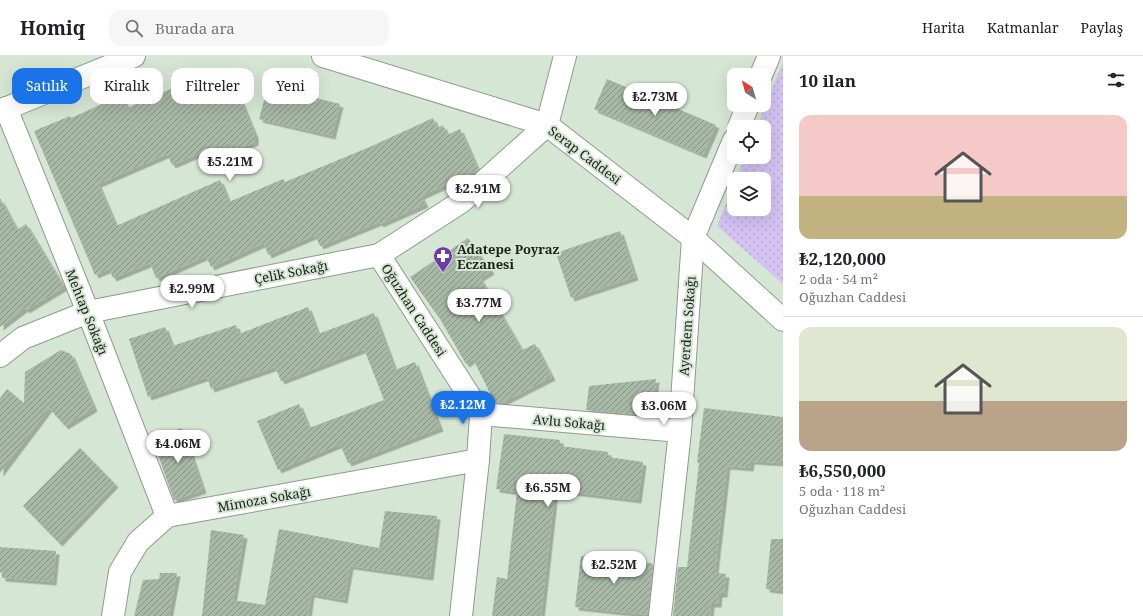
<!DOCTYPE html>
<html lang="tr">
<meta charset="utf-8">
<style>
body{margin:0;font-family:"Noto Serif",serif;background:#f6f6f6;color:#202124;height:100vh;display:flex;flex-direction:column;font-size:15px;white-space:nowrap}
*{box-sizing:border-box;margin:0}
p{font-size:13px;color:#757577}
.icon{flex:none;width:22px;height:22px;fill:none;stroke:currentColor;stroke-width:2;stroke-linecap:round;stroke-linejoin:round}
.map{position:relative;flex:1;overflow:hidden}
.side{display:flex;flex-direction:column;background:#fff;width:360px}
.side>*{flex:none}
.guide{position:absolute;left:12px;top:12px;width:380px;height:36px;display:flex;gap:8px}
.needle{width:26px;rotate:323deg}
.fabs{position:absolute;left:727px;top:12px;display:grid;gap:8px}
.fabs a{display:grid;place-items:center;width:44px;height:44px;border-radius:8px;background:#fff;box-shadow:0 4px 16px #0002;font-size:20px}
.price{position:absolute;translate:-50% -34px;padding:0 9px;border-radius:14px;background:#fff;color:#222;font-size:13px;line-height:26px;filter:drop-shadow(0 1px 2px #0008)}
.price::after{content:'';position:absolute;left:50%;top:24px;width:12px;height:9px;margin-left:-6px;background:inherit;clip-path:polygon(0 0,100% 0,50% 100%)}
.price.on{background:#1a73e8;color:#fff}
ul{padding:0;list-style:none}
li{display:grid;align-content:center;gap:8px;height:212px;padding:0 16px}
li+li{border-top:1px solid #e0e0e0}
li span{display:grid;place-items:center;height:124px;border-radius:12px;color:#555}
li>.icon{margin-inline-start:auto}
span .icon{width:72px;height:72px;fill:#fffc;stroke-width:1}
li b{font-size:17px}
h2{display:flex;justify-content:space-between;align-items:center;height:48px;padding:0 16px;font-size:17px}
.pill{padding:0 14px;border-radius:12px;background:#fff;box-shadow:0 4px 16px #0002;font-size:14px;line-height:36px}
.pill.on{background:#1a73e8;color:#fff}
header{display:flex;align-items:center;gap:24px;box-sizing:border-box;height:56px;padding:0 20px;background:#fff;border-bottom:1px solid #e0e0e0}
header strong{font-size:19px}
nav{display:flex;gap:22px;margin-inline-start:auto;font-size:14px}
.search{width:280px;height:36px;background:#f6f6f6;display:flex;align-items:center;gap:10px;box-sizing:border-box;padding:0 14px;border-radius:12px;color:#757577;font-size:15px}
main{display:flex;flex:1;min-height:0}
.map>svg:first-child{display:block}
.grass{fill:url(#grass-dots)}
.building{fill:url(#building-hatch);filter:url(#shadow)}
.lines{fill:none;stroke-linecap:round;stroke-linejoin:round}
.minor-casing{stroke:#8d9c8b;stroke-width:24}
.minor{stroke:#fff;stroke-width:22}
.labels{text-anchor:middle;stroke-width:4;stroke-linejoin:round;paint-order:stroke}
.street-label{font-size:13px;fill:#1a1f19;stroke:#d6e6d4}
.poi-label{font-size:13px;font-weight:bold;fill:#1a1f19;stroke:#d6e6d4;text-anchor:start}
</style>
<header>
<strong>Homiq</strong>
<div class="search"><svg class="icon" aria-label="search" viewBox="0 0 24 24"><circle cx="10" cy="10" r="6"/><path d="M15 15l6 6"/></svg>Burada ara</div>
<nav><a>Harita</a><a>Katmanlar</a><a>Paylaş</a></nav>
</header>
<main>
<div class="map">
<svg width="783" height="560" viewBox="0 0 783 560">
<defs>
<pattern id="grass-dots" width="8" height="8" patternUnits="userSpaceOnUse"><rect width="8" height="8" fill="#d3c2f2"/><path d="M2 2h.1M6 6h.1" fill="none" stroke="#b5a6cf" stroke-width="1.8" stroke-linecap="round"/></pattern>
<pattern id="building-hatch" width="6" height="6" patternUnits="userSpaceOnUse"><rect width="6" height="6" fill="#a8b8a6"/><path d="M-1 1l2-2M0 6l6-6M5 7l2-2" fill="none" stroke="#889586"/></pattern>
<filter id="shadow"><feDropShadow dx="3.5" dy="3.5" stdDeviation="0" flood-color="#0004"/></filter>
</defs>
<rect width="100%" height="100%" fill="#d6e6d4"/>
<!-- grass -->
<polygon class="grass" points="783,6 783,228 717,170 734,128 734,153 764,153 764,123 736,123 745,101 764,101 764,71 757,71"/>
<!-- building -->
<g class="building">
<polygon points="230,18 255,79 255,86 223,99 219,89 172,109 167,98 98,128 116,170 220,124 229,146 283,123 285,126 372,90 433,62 437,72 443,69 447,79 460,73 478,114 421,140 425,148 380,168 379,166 320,190 315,179 268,199 264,187 211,211 206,200 156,222 150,207 113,222 109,213 95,219 34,75 70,60 71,62 122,39 127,52 173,32 176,39"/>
<polygon points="607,23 716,69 703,99 594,53"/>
<polygon points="268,30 340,48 332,80 259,63"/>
<polygon points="0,142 17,174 26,168 64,231 26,254 25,252 0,271"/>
<polygon points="620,175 635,221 571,242 556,197"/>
<polygon points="468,182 491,215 480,222 522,294 535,288 552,321 501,347 495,347 473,303 466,308 440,263 410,221"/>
<polygon points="308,251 318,278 374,257 395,314 415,306 440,372 348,407 340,388 278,414 257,365 299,348 309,372 384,344 364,293 281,325 275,311 211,333 207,321 148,341 129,283 165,271 172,290 236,269 239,278"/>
<polygon points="61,294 71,298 94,352 65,370 49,352 0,417 0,342 7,333 24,347 25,316"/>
<polygon points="656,323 652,360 586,354 589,330"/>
<polygon points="704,352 783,361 783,407 751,405 750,412 727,410 715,514 717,514 717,517 726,518 724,538 719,538 718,548 711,548 710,560 673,560 678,511 687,511 699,407 697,406"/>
<polygon points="182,372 203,434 174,444 152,382"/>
<polygon points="504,378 560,384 560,390 608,396 608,401 643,406 638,444 555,434 541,560 492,560 497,521 507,523 517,436 496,433"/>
<polygon points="80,392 115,428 59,487 23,450"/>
<polygon points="385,455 437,460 430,521 350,510 344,544 311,538 308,560 202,560 211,474 244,479 233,544 265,549 279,473 379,492"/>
<polygon points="771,483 783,483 783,535 766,533"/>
<polygon points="0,491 56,495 53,526 2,522 2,517 0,516"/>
<polygon points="581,500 651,507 651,508 653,508 648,559 575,551"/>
<polygon points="160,517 177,517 169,560 134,560 143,524 159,523"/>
</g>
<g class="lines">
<!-- minor casing -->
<g class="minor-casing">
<g id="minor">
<polyline points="323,0 547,69 693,182 783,264"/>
<polyline points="761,19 769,0"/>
<polyline points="6,52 88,256 167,460"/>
<polyline points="0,55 134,0"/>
<polyline points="739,71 748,49"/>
<polyline points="379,199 481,358 478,404 461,560"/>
<polyline points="0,300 23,282 88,256 379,199 461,146 547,69 565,0"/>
<polyline points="481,358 680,375"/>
<polyline points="113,560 120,516 138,486 167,460 478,404"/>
<polyline points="660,560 680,375 693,182 734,84"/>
</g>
</g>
<!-- minor -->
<use href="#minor" class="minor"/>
</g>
<!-- icons -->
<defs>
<g id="pharmacy-pin" transform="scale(1)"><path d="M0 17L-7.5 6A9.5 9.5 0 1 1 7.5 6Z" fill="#7039af" stroke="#d6e6d4"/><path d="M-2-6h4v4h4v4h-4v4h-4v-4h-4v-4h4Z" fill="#fff"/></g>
</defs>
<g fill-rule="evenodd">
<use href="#pharmacy-pin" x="443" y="200"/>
</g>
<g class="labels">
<!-- street labels -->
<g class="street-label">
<text transform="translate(585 99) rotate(37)" y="5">Serap Caddesi</text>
<text transform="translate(291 216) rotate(-11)" y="5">Çelik Sokağı</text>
<text transform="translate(414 254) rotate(57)" y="5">Oğuzhan Caddesi</text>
<text transform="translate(87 256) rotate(68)" y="5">Mehtap Sokağı</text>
<text transform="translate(687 270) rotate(-86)" y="5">Ayerdem Sokağı</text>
<text transform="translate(569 366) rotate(5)" y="5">Avlu Sokağı</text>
<text transform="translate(264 443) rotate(-10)" y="5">Mimoza Sokağı</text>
</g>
<!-- poi labels -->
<g class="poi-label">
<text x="457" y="198">Adatepe Poyraz<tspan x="457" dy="15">Eczanesi</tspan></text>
</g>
</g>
</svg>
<div class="fabs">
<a><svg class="needle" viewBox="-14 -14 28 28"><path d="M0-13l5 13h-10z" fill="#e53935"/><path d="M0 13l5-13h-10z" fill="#757577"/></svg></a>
<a><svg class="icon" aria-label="locate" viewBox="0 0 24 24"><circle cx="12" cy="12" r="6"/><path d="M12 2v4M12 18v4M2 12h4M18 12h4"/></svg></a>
<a><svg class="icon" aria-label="layers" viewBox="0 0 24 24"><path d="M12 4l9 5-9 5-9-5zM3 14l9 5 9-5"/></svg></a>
</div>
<b class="price" style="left:655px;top:61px">₺2.73M</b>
<b class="price" style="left:230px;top:126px">₺5.21M</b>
<b class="price" style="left:478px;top:153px">₺2.91M</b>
<b class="price" style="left:192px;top:253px">₺2.99M</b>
<b class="price" style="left:479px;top:267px">₺3.77M</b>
<b class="price on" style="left:463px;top:369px">₺2.12M</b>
<b class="price" style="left:664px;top:370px">₺3.06M</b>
<b class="price" style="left:178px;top:408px">₺4.06M</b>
<b class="price" style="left:548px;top:452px">₺6.55M</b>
<b class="price" style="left:614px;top:529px">₺2.52M</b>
<div class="guide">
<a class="pill on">Satılık</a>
<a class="pill">Kiralık</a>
<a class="pill">Filtreler</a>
<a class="pill">Yeni</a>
</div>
</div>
<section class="side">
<h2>10 ilan<svg class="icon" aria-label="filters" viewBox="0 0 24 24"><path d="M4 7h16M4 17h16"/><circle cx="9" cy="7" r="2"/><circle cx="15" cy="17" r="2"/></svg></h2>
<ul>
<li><span style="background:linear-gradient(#f6c9c9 65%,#c2b280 0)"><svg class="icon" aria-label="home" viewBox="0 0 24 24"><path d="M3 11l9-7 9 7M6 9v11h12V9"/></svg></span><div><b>₺2,120,000</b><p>2 oda · 54 m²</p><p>Oğuzhan Caddesi</p></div></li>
<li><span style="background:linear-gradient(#dfe7d0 60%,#b9a48a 0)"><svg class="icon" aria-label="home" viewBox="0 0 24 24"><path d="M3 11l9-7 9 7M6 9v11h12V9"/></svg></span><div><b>₺6,550,000</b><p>5 oda · 118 m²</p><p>Oğuzhan Caddesi</p></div></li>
</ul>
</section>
</main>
